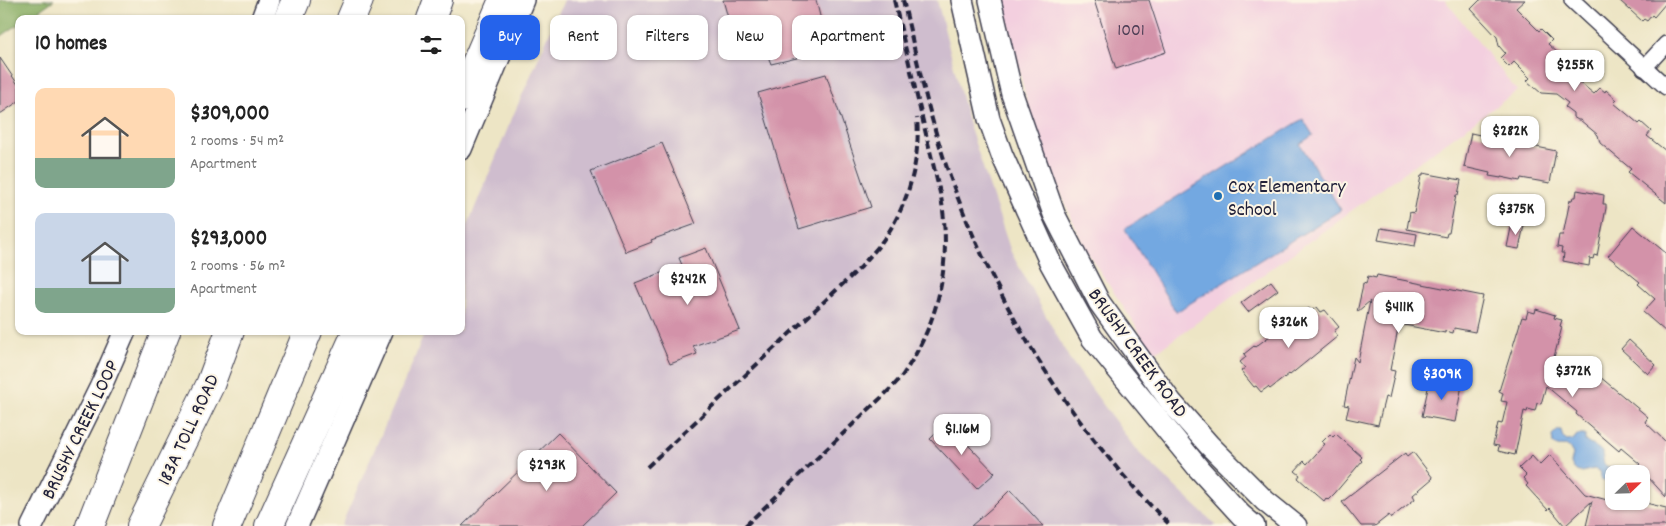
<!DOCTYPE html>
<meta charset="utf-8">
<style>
body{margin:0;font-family:Dekko,sans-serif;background:#f6f6f6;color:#222;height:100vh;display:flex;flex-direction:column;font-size:19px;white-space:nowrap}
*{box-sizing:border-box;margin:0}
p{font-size:16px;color:#767676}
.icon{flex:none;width:28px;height:28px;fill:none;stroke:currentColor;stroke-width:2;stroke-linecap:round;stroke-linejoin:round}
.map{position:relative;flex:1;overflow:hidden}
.sheet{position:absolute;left:15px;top:15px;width:450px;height:320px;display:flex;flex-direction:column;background:#fff;border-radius:10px;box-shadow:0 1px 4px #0004}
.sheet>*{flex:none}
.banner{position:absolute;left:480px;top:15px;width:475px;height:45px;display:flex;gap:10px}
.needle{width:32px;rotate:67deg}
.tools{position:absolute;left:1605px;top:465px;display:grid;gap:10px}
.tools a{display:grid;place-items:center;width:45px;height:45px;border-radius:10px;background:#fff;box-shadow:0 1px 4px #0004;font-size:25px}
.price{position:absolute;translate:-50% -42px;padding:0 11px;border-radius:10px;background:#fff;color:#222;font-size:16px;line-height:32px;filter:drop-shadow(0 1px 2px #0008)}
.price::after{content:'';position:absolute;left:50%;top:30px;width:15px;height:11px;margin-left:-8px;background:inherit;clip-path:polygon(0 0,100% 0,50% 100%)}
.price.on{background:#2563eb;color:#fff}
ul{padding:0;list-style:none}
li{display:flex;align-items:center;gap:15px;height:125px;padding:0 20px}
li span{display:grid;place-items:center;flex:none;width:140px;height:100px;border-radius:10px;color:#555}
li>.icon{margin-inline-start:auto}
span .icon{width:60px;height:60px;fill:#fffc;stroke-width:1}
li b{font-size:21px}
h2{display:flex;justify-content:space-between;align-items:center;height:60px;padding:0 20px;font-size:21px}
.pill{padding:0 18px;border-radius:10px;background:#fff;box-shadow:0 1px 4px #0004;font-size:18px;line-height:45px}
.pill.on{background:#2563eb;color:#fff}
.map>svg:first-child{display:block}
.built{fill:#f3cfdf}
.industrial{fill:#cfbdce}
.forest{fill:#86ac62;stroke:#54674e}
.water{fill:#73a8e1;stroke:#4a658e}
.building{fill:#d392a9}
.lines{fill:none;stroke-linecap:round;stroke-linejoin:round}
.street-casing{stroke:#403f50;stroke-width:18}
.secondary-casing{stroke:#403f50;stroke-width:24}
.highway-casing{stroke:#403f50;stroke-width:30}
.street{stroke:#fff;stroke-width:15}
.secondary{stroke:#fff;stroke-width:21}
.highway{stroke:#fff;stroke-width:28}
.rail{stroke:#22223b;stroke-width:4;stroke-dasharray:8 4;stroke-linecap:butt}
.poi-dot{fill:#1f6fb2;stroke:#fcf5e5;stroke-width:2}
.labels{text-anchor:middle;stroke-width:4;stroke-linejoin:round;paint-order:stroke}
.number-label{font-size:18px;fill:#4e3e56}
.poi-label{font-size:20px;fill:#22223b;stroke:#fcf5e5;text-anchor:start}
.street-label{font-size:20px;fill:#22223b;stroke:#fcf5e5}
</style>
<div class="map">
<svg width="1666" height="526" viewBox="0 0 1666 526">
<rect width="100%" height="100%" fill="#fcf5e5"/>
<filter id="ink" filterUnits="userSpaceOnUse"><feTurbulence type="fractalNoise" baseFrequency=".02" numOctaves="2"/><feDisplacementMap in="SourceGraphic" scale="10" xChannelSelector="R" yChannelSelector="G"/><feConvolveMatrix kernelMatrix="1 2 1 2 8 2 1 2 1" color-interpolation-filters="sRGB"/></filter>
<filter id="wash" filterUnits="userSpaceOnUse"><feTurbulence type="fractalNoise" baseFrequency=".0096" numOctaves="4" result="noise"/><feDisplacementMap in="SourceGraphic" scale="20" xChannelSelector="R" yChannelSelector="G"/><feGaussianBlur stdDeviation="1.12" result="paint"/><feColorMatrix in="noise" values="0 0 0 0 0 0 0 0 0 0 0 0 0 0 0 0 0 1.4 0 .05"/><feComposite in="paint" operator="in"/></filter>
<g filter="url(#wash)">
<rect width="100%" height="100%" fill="#ede5c5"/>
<!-- built -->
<polygon class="built" points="1002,0 1445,0 1517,91 1152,355 1134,323 1085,249 1039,142 1031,118"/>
<!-- industrial -->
<polygon class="industrial" points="564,0 937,0 968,122 1011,252 1069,358 1137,451 1217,526 341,526 413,362 425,331 461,331 461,241 512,118"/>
<!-- forest -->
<polygon class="forest" points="0,0 54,0 27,19 19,19 19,24 0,37"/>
<!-- water -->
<g class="water">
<polygon points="1303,119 1313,135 1300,144 1341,210 1176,312 1125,229"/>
<path d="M1558,430H1561L1563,438L1567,441L1573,440L1577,435H1585V441C1591,446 1597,446 1602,452C1604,467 1603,466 1618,468L1622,472L1614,474V480L1604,481L1601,479L1599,471L1595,469C1584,470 1577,478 1571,463L1573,454L1569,447C1563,445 1558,448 1553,444L1552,436Z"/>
</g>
<g id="blocks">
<!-- building -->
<g class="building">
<polygon points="723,0 816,0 824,32 794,38 797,58 771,64 764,46 738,54"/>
<polygon points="1094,0 1149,0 1166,52 1116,69"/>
<polygon points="1480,0 1525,0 1516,8 1539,31 1541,29 1552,40 1548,44 1570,64 1574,60 1585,70 1577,80 1594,94 1600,88 1605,92 1606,90 1617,100 1614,103 1639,124 1641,122 1651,131 1647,136 1666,151 1666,203 1628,172 1631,169 1600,143 1598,135 1580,120 1578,120 1573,117 1573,113 1565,107 1568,103 1556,94 1541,93 1527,81 1530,78 1514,62 1509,67 1500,58 1505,53 1499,46 1497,37 1471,9"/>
<polygon points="1619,0 1666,0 1666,3 1654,17 1652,15 1647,21 1644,19 1642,21"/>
<polygon points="0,58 19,86 19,101 0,114"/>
<polygon points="826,74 871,207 799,229 758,93"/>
<polygon points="1471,133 1498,139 1499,134 1529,140 1527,145 1556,151 1550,183 1521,178 1520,181 1501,177 1501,178 1489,176 1490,173 1464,167"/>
<polygon points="662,143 696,224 651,240 652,242 626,252 591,171"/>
<polygon points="1423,173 1461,180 1458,195 1456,195 1449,233 1447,233 1446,237 1407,229 1410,212 1414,213 1421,176 1423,176"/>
<polygon points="1577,190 1604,195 1603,204 1606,204 1606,208 1597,256 1594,255 1593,259 1590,258 1589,266 1563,261 1564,253 1561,253 1562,248 1557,247 1559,235 1563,235 1570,200 1572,200 1573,197 1576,197"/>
<polygon points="1512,223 1524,225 1519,249 1507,247"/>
<polygon points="1633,226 1666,253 1666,332 1643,312 1655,299 1638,284 1640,282 1608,256"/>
<polygon points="1381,228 1417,234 1415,246 1378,240"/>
<polygon points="706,248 740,330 693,346 697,354 670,364 635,283 682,265 679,258"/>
<polygon points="1377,275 1483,296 1475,332 1454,328 1453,333 1445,331 1445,333 1399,324 1390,370 1395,371 1389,398 1385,397 1378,425 1346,418 1349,406 1344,405 1354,357 1358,362 1370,301 1357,312 1362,290 1363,283 1366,284 1368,276 1376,278"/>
<polygon points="1271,281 1278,290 1248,312 1241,303"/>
<polygon points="1317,307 1321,312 1325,310 1339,327 1334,331 1338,336 1290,375 1289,374 1270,389 1268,387 1261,392 1256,386 1254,387 1241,371 1245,368 1240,362 1246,357 1244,354 1254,346 1255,347 1274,333 1274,334 1309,308 1311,311"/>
<polygon points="1536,309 1555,315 1554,318 1562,320 1560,326 1562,327 1554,357 1568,370 1572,365 1575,368 1580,362 1586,368 1587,366 1648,417 1645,422 1666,442 1666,497 1638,466 1640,464 1621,448 1619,451 1576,414 1577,412 1546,386 1541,404 1537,403 1535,411 1528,409 1527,412 1524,411 1515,455 1498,451 1499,446 1493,445 1498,423 1502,424 1507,402 1501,401 1503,393 1499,391 1522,317 1526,318 1528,311 1535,313"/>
<polygon points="1629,340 1656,365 1648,374 1621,349"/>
<polygon points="1430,379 1462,385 1455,422 1422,416"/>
<polygon points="947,423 995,473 977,489 930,439"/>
<polygon points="558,433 616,493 582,526 462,526"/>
<polygon points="1330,434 1333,437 1336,434 1362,457 1360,459 1362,461 1335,493 1328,500 1326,498 1324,501 1298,478 1300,475 1295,471 1304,461 1307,464 1325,444 1322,442"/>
<polygon points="1413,452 1433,478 1413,495 1415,499 1391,518 1389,515 1375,526 1361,526 1342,502 1405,453 1407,457"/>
<polygon points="1550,455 1585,494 1607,500 1607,501 1638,501 1666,508 1666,526 1586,526 1592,501 1565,526 1550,508 1548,510 1526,486 1528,484 1523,478 1526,475 1519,468 1532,456 1540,465"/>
<polygon points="1010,490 1043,526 971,526 994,506"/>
</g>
</g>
</g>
<g filter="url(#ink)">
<use href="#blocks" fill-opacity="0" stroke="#403f50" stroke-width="1"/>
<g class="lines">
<!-- street casing -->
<g class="street-casing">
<g id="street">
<polyline points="1572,0 1666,87"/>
<polyline points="1644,68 1666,44"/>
</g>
</g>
<!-- secondary casing -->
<g class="secondary-casing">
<g id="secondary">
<polyline points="962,0 989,119 1002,155 1051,264 1092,338 1199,469 1241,515 1254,526"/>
<polyline points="990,0 1012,94 1054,214 1099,302 1171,402 1209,445 1265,501 1296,526"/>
<polyline points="262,19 269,0"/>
<polyline points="461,149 523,0"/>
<polyline points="32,526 101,386 125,331"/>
<polyline points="297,526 382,331"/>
</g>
</g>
<!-- highway casing -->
<g class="highway-casing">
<g id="highway">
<polyline points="288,19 296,0"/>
<polyline points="351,19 359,0"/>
<polyline points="431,19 438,0"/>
<polyline points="461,98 503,0"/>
<polyline points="90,526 166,331"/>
<polyline points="141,526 210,385 230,331"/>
<polyline points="227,526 308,331"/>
<polyline points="269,526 357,331"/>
</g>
</g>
<!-- street -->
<use href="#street" class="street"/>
<!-- secondary -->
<use href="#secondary" class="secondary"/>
<!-- highway -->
<use href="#highway" class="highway"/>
<!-- rail -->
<g class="rail">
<path d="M903,0C918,65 932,130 956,193C1003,317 1076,433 1171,526"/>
<path d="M647,467L861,267C867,259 875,251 881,243C907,209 921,161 917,118"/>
<path d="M745,526L883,396C890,389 898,382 904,373C940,320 952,261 941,197L894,0"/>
</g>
</g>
</g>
<!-- markers -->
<circle class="poi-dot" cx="1218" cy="196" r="5"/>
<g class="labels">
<!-- number labels -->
<g class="number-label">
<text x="1131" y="35">1001</text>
</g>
<!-- poi labels -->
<g class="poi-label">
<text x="1228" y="192">Cox Elementary<tspan x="1228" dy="23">School</tspan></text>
</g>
<!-- street labels -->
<g class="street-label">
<text transform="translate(1139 352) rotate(54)" y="7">BRUSHY CREEK ROAD</text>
<text transform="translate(79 429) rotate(-64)" y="7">BRUSHY CREEK LOOP</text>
<text transform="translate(187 429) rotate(-65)" y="7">183A TOLL ROAD</text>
</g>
</g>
</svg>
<div class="tools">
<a><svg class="needle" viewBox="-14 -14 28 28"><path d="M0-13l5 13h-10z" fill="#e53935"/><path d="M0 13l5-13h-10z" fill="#767676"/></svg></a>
</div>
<b class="price" style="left:1575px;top:92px">$255K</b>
<b class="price" style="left:1510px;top:158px">$282K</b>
<b class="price" style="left:1516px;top:236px">$375K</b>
<b class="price" style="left:688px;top:306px">$242K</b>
<b class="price" style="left:1399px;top:334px">$411K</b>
<b class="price" style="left:1289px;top:349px">$326K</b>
<b class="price" style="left:1573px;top:398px">$372K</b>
<b class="price on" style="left:1442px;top:401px">$309K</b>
<b class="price" style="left:962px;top:456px">$1.16M</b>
<b class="price" style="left:547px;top:492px">$293K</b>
<div class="banner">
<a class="pill on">Buy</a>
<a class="pill">Rent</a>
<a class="pill">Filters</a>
<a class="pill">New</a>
<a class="pill">Apartment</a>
</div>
<section class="sheet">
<h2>10 homes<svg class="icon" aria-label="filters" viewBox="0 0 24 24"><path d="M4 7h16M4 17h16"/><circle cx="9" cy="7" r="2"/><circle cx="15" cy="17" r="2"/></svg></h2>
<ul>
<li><span style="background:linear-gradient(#ffd9b3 70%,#7fa58c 0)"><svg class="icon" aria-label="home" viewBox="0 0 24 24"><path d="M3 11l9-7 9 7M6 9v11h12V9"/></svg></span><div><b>$309,000</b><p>2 rooms · 54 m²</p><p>Apartment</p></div></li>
<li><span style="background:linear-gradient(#c9d6e8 75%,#7fa58c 0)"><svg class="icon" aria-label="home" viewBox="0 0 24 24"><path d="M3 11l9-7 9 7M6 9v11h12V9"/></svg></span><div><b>$293,000</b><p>2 rooms · 56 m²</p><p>Apartment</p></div></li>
</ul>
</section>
</div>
